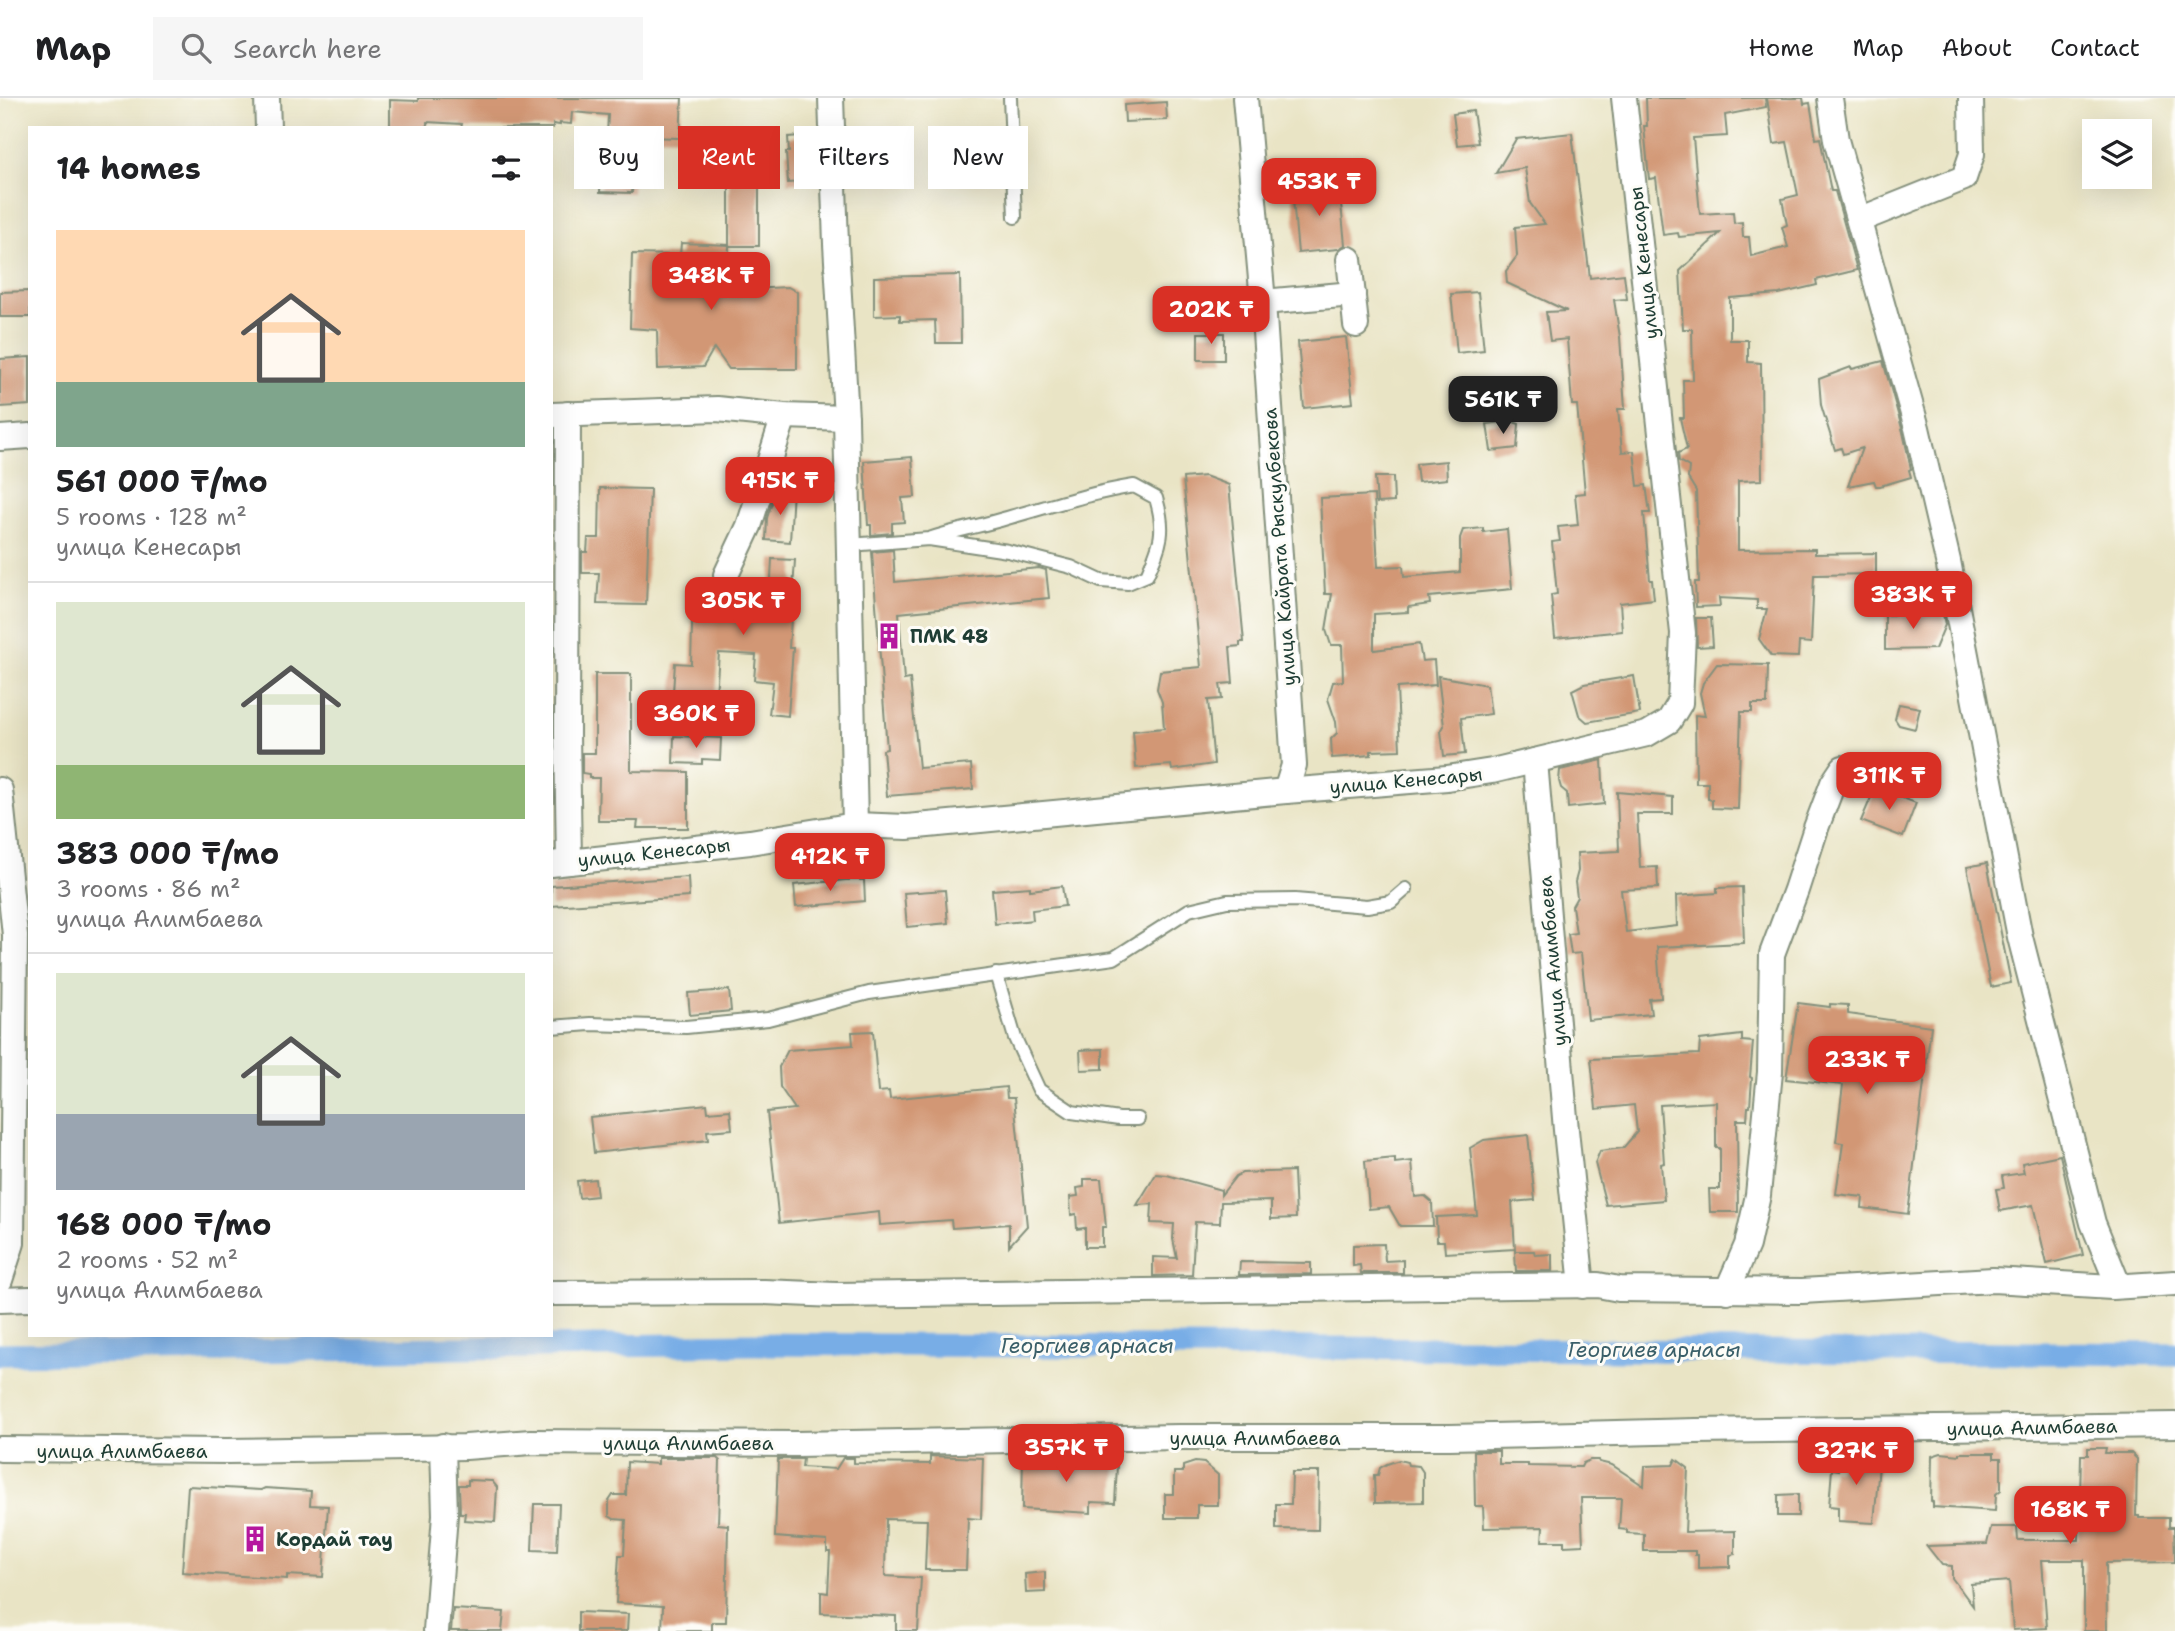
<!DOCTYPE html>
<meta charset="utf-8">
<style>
body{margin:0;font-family:"Shantell Sans",sans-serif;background:#f6f6f6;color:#202124;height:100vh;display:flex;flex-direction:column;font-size:26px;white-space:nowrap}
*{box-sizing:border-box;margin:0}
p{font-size:23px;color:#757577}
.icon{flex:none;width:38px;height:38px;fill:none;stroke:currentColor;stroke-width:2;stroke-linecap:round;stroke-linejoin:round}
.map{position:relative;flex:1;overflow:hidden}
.side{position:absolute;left:28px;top:28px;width:525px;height:1211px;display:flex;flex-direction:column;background:#fff;border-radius:0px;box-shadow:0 7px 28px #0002}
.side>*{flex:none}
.banner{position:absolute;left:574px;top:28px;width:665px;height:63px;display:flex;gap:14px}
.controls{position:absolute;left:2082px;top:21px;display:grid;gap:14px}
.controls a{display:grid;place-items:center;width:70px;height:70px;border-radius:0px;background:#fff;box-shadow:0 7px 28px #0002;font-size:35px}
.price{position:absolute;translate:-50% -60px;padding:0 16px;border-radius:14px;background:#d93025;color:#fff;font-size:23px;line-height:46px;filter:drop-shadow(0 2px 4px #0008)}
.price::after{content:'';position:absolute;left:50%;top:42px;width:21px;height:16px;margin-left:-10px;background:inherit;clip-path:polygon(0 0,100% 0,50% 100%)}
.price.current{background:#222;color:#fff}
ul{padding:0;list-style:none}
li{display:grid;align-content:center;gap:14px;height:371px;padding:0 28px}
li+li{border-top:2px solid #e0e0e0}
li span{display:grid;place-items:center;height:217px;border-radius:0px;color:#555}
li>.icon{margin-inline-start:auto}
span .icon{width:126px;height:126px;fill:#fffc;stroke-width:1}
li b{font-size:30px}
h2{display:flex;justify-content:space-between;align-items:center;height:84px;padding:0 28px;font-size:30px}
.tag{padding:0 24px;border-radius:0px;background:#fff;box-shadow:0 7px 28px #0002;font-size:24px;line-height:63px}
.tag.current{background:#d93025;color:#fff}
header{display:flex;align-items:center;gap:42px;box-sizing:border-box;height:98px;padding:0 35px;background:#fff;border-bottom:2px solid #e0e0e0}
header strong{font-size:33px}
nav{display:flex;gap:38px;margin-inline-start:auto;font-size:24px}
.search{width:490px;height:63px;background:#f6f6f6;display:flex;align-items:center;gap:18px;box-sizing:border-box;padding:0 24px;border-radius:0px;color:#757577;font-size:26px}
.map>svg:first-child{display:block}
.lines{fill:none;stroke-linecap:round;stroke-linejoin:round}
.canal{stroke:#78ade6;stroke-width:23}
.building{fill:#d29775}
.service-casing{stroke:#84907c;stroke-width:16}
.minor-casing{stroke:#84907c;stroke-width:28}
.service{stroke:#fff;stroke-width:12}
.minor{stroke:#fff;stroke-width:24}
.labels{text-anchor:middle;stroke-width:6;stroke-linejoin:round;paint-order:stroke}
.street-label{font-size:19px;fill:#1f3d34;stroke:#fdfcf7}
.poi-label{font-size:19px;font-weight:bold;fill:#1f3d34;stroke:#fdfcf7;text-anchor:start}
.water-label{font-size:21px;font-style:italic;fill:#3a5f69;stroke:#fdfcf7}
</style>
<header>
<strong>Map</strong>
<div class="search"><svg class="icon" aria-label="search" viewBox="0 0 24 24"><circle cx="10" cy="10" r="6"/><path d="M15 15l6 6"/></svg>Search here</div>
<nav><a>Home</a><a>Map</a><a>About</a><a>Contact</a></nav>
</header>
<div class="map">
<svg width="2175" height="1533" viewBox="0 0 2175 1533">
<rect width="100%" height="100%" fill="#fdfcf7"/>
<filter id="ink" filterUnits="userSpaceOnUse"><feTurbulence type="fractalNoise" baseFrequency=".0143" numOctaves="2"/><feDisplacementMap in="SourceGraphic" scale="14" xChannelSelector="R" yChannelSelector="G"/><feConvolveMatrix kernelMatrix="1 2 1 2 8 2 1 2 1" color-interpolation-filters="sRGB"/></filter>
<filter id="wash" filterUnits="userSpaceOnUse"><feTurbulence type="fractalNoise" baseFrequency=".00686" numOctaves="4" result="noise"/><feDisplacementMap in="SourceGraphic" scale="28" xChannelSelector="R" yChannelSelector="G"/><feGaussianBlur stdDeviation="1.57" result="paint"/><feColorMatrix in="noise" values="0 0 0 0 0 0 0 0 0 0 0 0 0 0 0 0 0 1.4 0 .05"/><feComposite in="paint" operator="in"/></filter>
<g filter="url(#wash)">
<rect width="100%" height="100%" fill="#e9e4c5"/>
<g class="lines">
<!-- canal -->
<polyline class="canal" points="0,1256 754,1246 2175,1256"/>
</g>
<g id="blocks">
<!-- building -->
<g class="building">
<polygon points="418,0 682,0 680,40 645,39 645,49 635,48 632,95 600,94 601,76 605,77 608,17 572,14 571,26 560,25 560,27 553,26 553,30 461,30 462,26 427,24 427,30 390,30 390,2 418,3"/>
<polygon points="1646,0 1765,0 1766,9 1725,17 1727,38 1693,40 1700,116 1733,114 1734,125 1742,124 1743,139 1749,139 1751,158 1788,149 1782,129 1787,127 1782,101 1798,97 1787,44 1774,46 1767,0 1803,0 1804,6 1810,5 1816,41 1820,40 1831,93 1835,93 1857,172 1816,182 1817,187 1779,196 1730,200 1730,242 1748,242 1748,264 1761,265 1762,382 1738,383 1738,452 1815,451 1815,456 1876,455 1876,476 1814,477 1811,545 1799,544 1798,559 1771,558 1759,541 1767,511 1757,511 1757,502 1719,500 1720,508 1696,509 1695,484 1699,484 1696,393 1688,380 1689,369 1679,363 1678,355 1687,351 1680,320 1684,320 1683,282 1693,282 1692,231 1683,231 1680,173 1720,135 1679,139 1678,135 1663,137 1656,80 1649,81 1644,28 1647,28"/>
<polygon points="1166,4 1167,22 1125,24 1124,7"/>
<polygon points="1473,13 1478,45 1457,47 1453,16"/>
<polygon points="725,29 745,29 746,77 759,76 759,148 729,148 729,74 727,74"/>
<polygon points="1572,35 1590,180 1624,176 1627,201 1614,202 1620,239 1625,311 1618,311 1622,354 1634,353 1638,388 1646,387 1650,415 1644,415 1650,482 1652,482 1654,501 1620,505 1622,533 1555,540 1551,497 1557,496 1552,444 1560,443 1558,429 1578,427 1575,396 1585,395 1577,307 1572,307 1567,241 1550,243 1546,214 1567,213 1507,185 1506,173 1517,158 1515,129 1545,126 1530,105 1525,70 1496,75 1516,41"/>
<polygon points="812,37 813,56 809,56 811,83 788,85 786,54 789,54 788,39"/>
<polygon points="1339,85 1345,147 1338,151 1298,155 1292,90"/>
<polygon points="681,145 729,147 727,192 788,189 797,194 797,271 729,271 714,250 703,269 658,271 657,232 630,230 632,156 680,157"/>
<polygon points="960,177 961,245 936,245 935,222 900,223 900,217 874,218 874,179"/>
<polygon points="30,193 30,219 0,219 0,194"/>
<polygon points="1478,194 1484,252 1457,255 1451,196"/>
<rect x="1198" y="235" width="26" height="27"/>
<polygon points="1346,239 1353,305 1304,310 1298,244"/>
<polygon points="30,259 30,307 0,309 0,261"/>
<polygon points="1883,263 1903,334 1911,371 1909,372 1911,379 1880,388 1876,388 1874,383 1848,388 1862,350 1843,356 1841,350 1835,352 1821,307 1819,281 1851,269 1852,271"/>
<polygon points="1511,323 1519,326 1517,350 1491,353 1487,326"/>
<polygon points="912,359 915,399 902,400 904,424 892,425 892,435 871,437 871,427 868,427 864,363"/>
<polygon points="1446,363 1447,381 1418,384 1416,366"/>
<polygon points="1205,378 1229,387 1244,544 1240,544 1240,548 1230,549 1233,585 1220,586 1222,601 1208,602 1214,666 1172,672 1171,667 1136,670 1133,633 1164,630 1162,604 1157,591 1160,573 1201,569 1183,380"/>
<polygon points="1375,379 1393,379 1394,404 1377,405"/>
<polygon points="600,390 650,391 646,507 597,506 599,475 582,475 582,454 587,454 588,440 599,440"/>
<polygon points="777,390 793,392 790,444 766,442 767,420"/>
<polygon points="1374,397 1378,469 1403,468 1404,479 1460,474 1460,440 1463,432 1483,430 1483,434 1507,431 1512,491 1429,499 1430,506 1408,509 1408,514 1374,516 1374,552 1419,546 1422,563 1434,562 1436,587 1397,590 1400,652 1371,653 1371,657 1332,660 1331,641 1337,635 1336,624 1328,601 1333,584 1343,583 1342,547 1331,547 1326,532 1332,496 1325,496 1320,400"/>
<polygon points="893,452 895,484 1039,470 1046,472 1049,500 899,515 904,582 910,581 919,670 971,666 973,691 887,698 883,652 887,651 872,454"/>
<polygon points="772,461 795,462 789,550 793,550 788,618 769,616 773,584 754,582 756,557 719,555 716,597 673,594 675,565 691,566 693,493 770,499"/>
<polygon points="1943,516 1945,527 1935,551 1885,552 1885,517"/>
<polygon points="1696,520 1711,520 1713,548 1697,549"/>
<polygon points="1717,566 1768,567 1767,606 1752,606 1752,614 1741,614 1738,711 1712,710 1712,702 1708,701 1708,685 1696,685 1695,617 1705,618 1700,595 1703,585"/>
<polygon points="595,576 631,576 631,673 688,674 688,730 637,730 638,723 598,723 599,680 589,680 589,676 582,675 582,655 595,655"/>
<polygon points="1438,578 1487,587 1491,616 1461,620 1465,656 1444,658 1441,633 1444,628"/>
<polygon points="1634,578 1640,615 1587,624 1579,617 1572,592 1584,586"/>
<polygon points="1899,606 1920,610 1915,631 1899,627 1895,621"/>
<polygon points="674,638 721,640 720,662 702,661 702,666 673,665"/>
<polygon points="1602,662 1604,706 1568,710 1567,695 1561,690 1559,683 1560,672"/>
<polygon points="1875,690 1916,705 1903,739 1861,723"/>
<polygon points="1617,694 1673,699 1673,716 1637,716 1640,770 1657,769 1658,790 1621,792 1626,834 1677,828 1676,798 1717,795 1717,790 1742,789 1744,845 1657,849 1661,900 1649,901 1651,916 1588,922 1581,855 1571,856 1568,836 1576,835 1572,808 1577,799 1575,784 1578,773 1577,755 1619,753"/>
<polygon points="1987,765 2011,885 1991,889 1967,769"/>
<polygon points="688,779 689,799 551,808 551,788"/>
<polygon points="846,782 864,782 865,803 796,809 794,787"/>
<polygon points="1062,788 1065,808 1032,812 1033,822 995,826 992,792 1030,789 1030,792"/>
<polygon points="945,792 948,825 907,829 904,795"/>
<polygon points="729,892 731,913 690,917 688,895"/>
<polygon points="1798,905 1830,909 1830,906 1848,907 1848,916 1931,928 1908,1116 1862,1110 1863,1099 1836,1096 1843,1045 1836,1044 1843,987 1786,981"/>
<polygon points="873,933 878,994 889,993 890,1001 1006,989 1007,1000 1014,1000 1027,1128 1009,1148 1009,1126 952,1130 951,1122 880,1127 879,1114 779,1125 767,1014 795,1011 780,989 779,969 788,952 853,947 852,934"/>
<polygon points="1742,937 1742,943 1753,944 1750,979 1752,980 1750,1009 1748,1009 1747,1022 1737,1022 1738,1114 1710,1114 1709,1091 1720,1091 1720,1050 1716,1050 1716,1004 1660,1007 1664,1065 1661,1066 1664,1102 1606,1107 1595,1065 1600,1053 1623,1050 1637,1034 1634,1007 1596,1011 1591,961 1699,956 1700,942"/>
<polygon points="1103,951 1103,971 1081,972 1080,952"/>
<polygon points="707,1006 708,1014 730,1012 732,1031 707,1033 708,1042 594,1055 590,1019"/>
<polygon points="1528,1037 1535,1102 1512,1104 1515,1151 1445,1155 1444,1143 1437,1143 1436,1119 1477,1117 1470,1050 1484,1042"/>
<polygon points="2060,1057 2083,1157 2047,1166 2033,1107 2000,1113 1996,1091 2004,1090 2002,1078 2024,1075 2022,1065"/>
<polygon points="1395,1060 1395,1065 1412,1063 1415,1099 1425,1098 1432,1104 1433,1128 1400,1128 1389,1109 1369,1111 1365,1063"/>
<polygon points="1294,1073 1296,1120 1271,1121 1271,1103 1221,1104 1220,1125 1195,1124 1192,1177 1153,1178 1153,1159 1177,1160 1173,1141 1174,1126 1151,1125 1152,1106 1137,1107 1156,1076 1167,1077 1221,1092 1221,1097 1236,1078 1242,1075"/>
<polygon points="595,1081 597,1098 579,1100 577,1083"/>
<polygon points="1084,1081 1101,1081 1106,1129 1102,1129 1102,1149 1085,1149 1085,1130 1077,1131 1076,1116 1071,1117 1070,1099 1078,1098 1077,1090 1084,1089"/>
<polygon points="1384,1146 1385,1163 1403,1162 1403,1175 1361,1175 1360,1167 1353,1168 1353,1147"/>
<polygon points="1515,1153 1534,1153 1535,1157 1552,1156 1552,1173 1516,1173"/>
<polygon points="1240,1164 1311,1165 1311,1176 1239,1177"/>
<polygon points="2088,1350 2106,1350 2105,1355 2131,1355 2137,1361 2136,1418 2139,1418 2139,1420 2169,1420 2169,1429 2174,1429 2175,1464 2106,1465 2107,1533 2084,1533 2084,1462 2042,1462 2047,1530 2013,1532 2009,1483 1971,1486 1973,1508 1952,1480 1952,1468 1942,1467 1927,1448 1987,1446 1991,1429 2017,1429 2018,1442 2079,1442 2081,1357 2088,1357"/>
<polygon points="1474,1353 1499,1353 1499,1366 1528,1366 1528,1368 1581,1369 1583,1365 1590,1362 1598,1362 1599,1364 1612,1367 1644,1388 1645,1368 1673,1367 1676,1361 1688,1370 1685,1434 1735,1433 1735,1456 1730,1457 1730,1469 1698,1470 1698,1457 1695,1457 1695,1453 1644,1453 1644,1436 1627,1435 1627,1432 1619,1431 1621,1400 1581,1400 1583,1447 1564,1448 1564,1443 1542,1443 1543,1429 1484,1430 1483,1408 1475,1408"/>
<polygon points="1851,1353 1880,1355 1874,1425 1838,1423 1838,1409 1829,1408 1832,1371 1839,1372 1840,1357"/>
<polygon points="1941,1355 1960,1357 1960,1355 1994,1355 1994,1360 2001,1360 2001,1392 1996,1396 1995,1413 1933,1409 1933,1404 1931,1403 1932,1358"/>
<polygon points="1048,1356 1054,1364 1069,1356 1082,1356 1081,1364 1117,1368 1115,1405 1091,1404 1091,1415 1022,1411 1023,1357"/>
<polygon points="930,1358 983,1360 981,1421 968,1420 966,1472 925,1472 927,1422 886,1421 885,1478 921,1480 918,1533 896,1533 896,1518 821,1515 821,1494 828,1495 830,1454 827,1454 827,1443 775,1439 778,1361 803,1361 802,1369 836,1371 843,1360 854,1360 854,1365 930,1366"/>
<polygon points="658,1360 717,1360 720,1363 718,1426 728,1427 726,1524 712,1524 712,1533 662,1533 663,1508 616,1505 619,1457 624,1457 626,1422 614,1421 609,1418 609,1403 613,1397 626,1397 627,1364 658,1366"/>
<polygon points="1399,1362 1407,1364 1408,1367 1419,1368 1423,1374 1423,1404 1375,1405 1374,1377 1378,1377 1380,1370 1387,1366"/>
<polygon points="1195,1364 1204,1365 1218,1377 1218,1407 1197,1407 1197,1420 1165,1420 1165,1396 1174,1396 1174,1374 1183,1374 1183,1368"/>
<polygon points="1292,1374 1319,1374 1318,1432 1276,1431 1276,1406 1291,1406"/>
<polygon points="468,1382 492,1383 497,1389 495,1424 464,1422 465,1415 460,1415 459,1387 468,1387"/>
<polygon points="188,1388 261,1392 265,1390 311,1393 310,1407 328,1408 323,1479 287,1477 287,1481 182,1474"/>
<polygon points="1798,1396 1798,1418 1778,1418 1778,1397"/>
<polygon points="534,1406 559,1406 557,1453 532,1452"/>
<polygon points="1045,1474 1045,1494 1026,1495 1025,1476"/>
<polygon points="453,1511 504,1514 502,1533 451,1533"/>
<polygon points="578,1514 628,1516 627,1533 578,1533"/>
</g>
</g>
</g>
<g filter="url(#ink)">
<use href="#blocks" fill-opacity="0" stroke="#84907c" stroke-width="2"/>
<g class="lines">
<!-- service casing -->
<g class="service-casing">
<g id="service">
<polyline points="1010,0 1015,119"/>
<path d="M849,447L929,441L1008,453L1071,469L1101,483L1128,485L1147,477C1161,445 1166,434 1156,400L1134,388C1090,395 1050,408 1007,420C981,428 955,432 929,441"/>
<polyline points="996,876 1015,940 1039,992 1072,1014 1119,1021 1138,1021"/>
<polyline points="551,929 590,926 686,929 768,921 869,895 1114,860 1189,812 1227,803 1295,802 1367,808 1391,804 1406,791"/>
</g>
</g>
<!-- minor casing -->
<g class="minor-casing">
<g id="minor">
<polyline points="267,0 268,30"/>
<polyline points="831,0 836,146 846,320 855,727"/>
<polyline points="1245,0 1263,204 1294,667 1286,693"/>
<polyline points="1830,0 1836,42 1917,330 1948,463 2020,839 2093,1125 2117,1184 2122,1188"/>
<polyline points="1859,122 1964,80 1972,56 1971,0"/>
<polyline points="1349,161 1356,227"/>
<polyline points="1263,204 1353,196"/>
<polyline points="568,316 567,636 569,764"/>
<polyline points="552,317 717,311 784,318 846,320"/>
<polyline points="0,340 30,338"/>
<polyline points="726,477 749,428 784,318"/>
<polyline points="1535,663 1566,1032 1582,1188"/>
<polyline points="0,692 15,837 12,1145 0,1182"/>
<polyline points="551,766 750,744 855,727 907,729 1286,693 1447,680 1492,673 1647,636 1669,623 1680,605 1683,535 1624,0"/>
<polyline points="1727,1193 1747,1147 1758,1097 1770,974 1772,856 1796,792 1816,730 1833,685 1843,670"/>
<polyline points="551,1195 764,1194 836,1197 1598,1187 1619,1191 1802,1193 1993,1182 2112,1189 2175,1185"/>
<polyline points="0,1202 30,1201"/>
<polyline points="0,1351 227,1353 466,1349 531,1344 796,1346 1179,1339 1450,1339 1696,1333 2175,1327"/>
<polyline points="436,1533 445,1417 443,1348"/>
</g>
</g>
<!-- service -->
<use href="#service" class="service"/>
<!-- minor -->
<use href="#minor" class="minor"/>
</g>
</g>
<!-- icons -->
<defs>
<g id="building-bare" transform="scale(2.1)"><path d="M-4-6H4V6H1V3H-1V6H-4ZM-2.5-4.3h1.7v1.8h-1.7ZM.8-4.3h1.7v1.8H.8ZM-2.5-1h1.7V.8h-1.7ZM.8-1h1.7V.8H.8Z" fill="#b5179e" stroke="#fdfcf7" stroke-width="2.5" paint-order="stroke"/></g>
</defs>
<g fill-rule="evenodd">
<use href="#building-bare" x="889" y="538"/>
<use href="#building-bare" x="255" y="1441"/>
</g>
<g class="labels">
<!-- street labels -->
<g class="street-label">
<text transform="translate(1643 165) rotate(-96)" y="7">улица Кенесары</text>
<text transform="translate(1279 449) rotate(-94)" y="7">улица Кайрата Рыскулбекова</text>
<text transform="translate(1406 682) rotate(-5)" y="7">улица Кенесары</text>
<text transform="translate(654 754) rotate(-6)" y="7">улица Кенесары</text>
<text transform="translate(1552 863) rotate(-95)" y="7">улица Алимбаева</text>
<text transform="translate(2032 1329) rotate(-1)" y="7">улица Алимбаева</text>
<text x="1255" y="1347">улица Алимбаева</text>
<text x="688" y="1352">улица Алимбаева</text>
<text x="122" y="1360">улица Алимбаева</text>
</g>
<!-- poi labels -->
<g class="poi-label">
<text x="910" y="545">ПМК 48</text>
<text x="276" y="1448">Кордай тау</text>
</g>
<!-- water labels -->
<g class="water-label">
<text x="1087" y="1255">Георгиев арнасы</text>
<text x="1654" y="1259">Георгиев арнасы</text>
</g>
</g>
</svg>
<div class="controls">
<a><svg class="icon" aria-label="layers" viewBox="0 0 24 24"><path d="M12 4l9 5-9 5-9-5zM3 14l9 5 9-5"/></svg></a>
</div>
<b class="price" style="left:1319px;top:120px">453K ₸</b>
<b class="price" style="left:711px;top:214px">348K ₸</b>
<b class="price" style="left:1211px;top:248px">202K ₸</b>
<b class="price current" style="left:1503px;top:338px">561K ₸</b>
<b class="price" style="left:780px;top:419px">415K ₸</b>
<b class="price" style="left:1913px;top:533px">383K ₸</b>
<b class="price" style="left:743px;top:539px">305K ₸</b>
<b class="price" style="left:696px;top:652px">360K ₸</b>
<b class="price" style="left:1889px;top:714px">311K ₸</b>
<b class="price" style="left:830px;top:795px">412K ₸</b>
<b class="price" style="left:1867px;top:998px">233K ₸</b>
<b class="price" style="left:1066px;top:1386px">357K ₸</b>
<b class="price" style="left:1856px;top:1389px">327K ₸</b>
<b class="price" style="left:2070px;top:1448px">168K ₸</b>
<div class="banner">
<a class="tag">Buy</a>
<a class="tag current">Rent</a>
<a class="tag">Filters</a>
<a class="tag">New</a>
</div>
<section class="side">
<h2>14 homes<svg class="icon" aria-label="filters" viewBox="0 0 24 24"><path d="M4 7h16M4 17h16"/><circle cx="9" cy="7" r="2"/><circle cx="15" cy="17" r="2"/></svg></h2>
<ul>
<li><span style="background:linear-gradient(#ffd9b3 70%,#7fa58c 0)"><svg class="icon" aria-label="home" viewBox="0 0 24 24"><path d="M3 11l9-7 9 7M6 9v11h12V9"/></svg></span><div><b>561 000 ₸/mo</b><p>5 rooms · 128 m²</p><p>улица Кенесары</p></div></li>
<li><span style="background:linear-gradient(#dfe7d0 75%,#8fb573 0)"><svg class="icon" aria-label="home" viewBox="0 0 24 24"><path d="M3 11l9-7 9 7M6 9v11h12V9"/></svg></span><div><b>383 000 ₸/mo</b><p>3 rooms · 86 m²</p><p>улица Алимбаева</p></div></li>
<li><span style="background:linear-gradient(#dfe7d0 65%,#9aa5b1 0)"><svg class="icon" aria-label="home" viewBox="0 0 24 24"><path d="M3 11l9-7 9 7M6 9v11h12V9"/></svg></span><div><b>168 000 ₸/mo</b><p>2 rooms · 52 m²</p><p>улица Алимбаева</p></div></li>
</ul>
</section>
</div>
